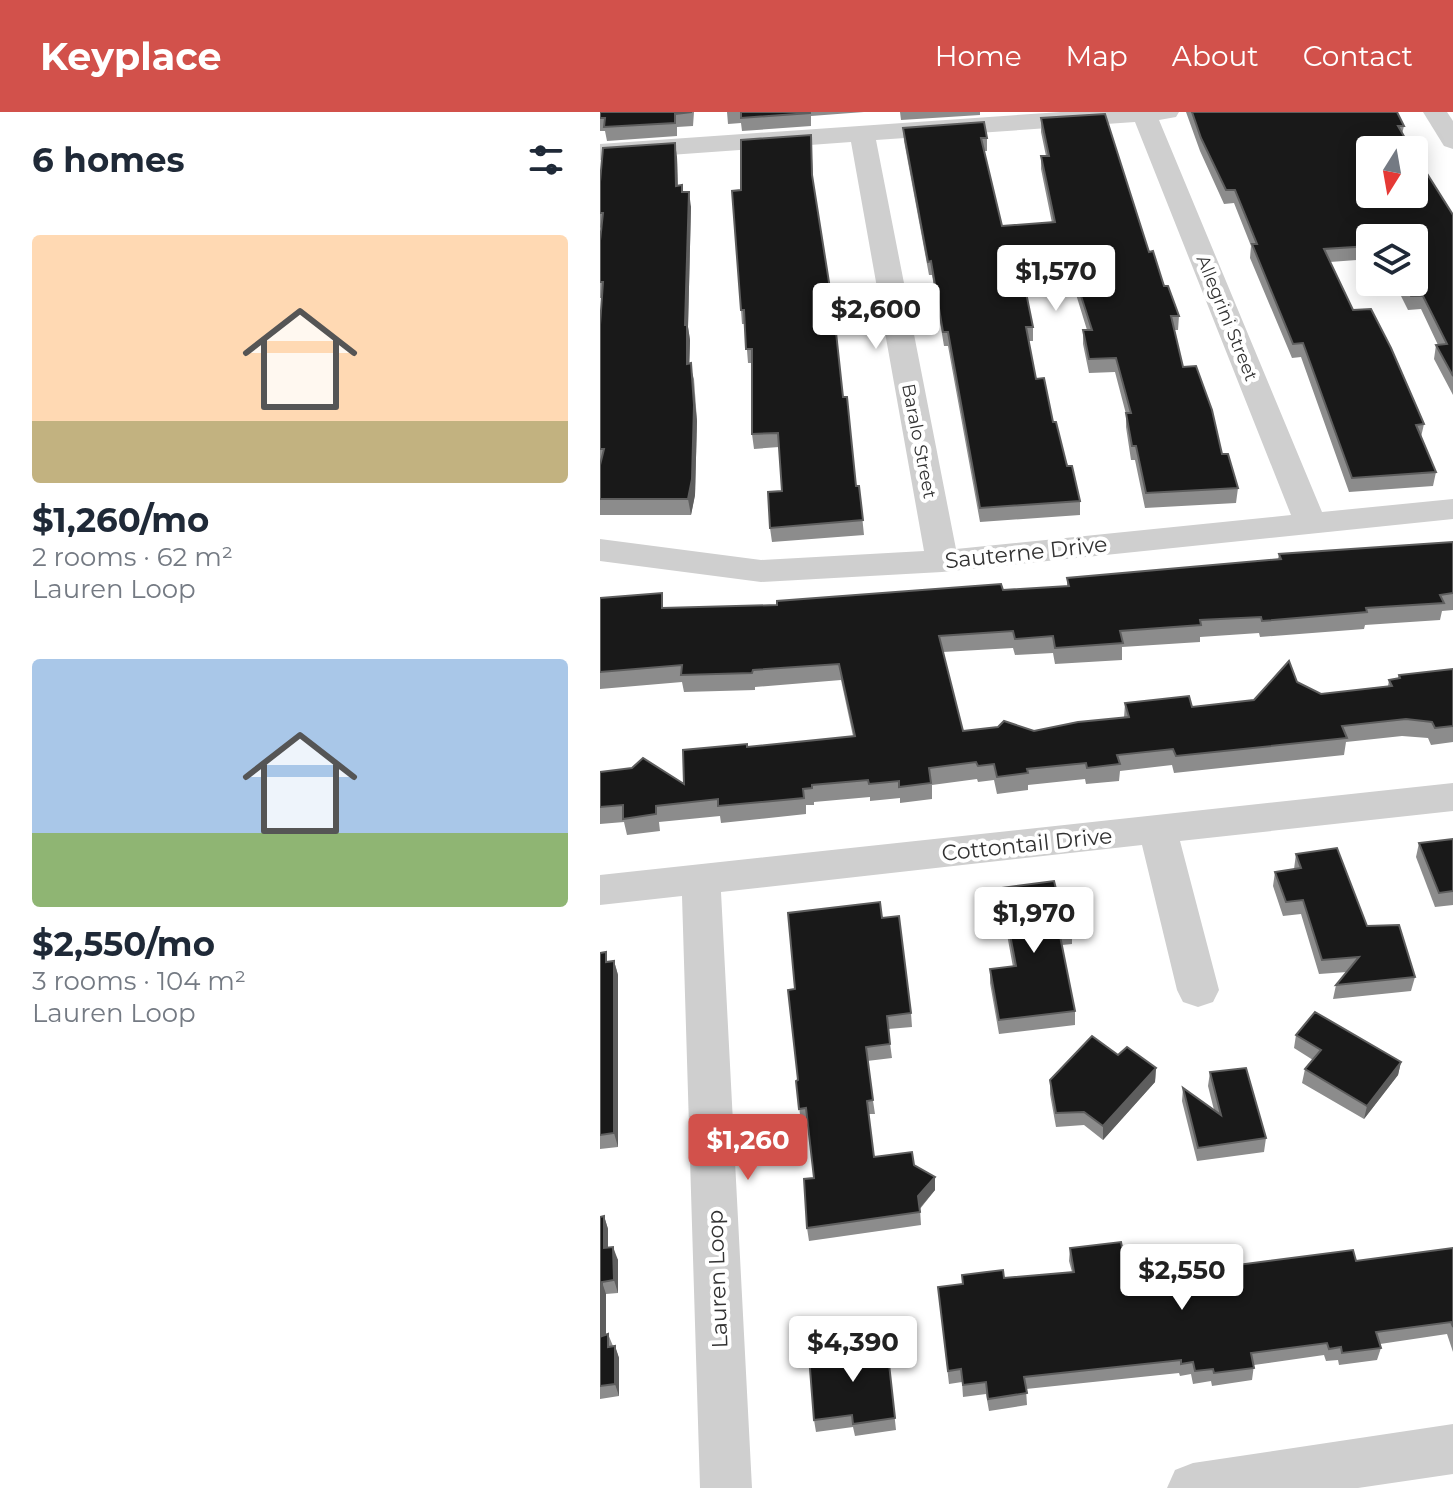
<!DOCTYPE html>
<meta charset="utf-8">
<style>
body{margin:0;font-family:Montserrat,sans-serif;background:#f6f6f7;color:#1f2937;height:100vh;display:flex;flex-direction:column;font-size:30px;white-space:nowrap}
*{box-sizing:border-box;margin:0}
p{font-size:26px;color:#747a83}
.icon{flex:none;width:44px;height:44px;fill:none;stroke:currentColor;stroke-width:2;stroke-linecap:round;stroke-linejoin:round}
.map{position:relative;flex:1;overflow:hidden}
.sheet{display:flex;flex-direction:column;background:#fff;width:600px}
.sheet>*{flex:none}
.needle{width:52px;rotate:191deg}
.buttons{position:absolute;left:756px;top:24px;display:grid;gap:16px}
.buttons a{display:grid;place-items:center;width:72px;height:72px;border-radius:8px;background:#fff;box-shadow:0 4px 20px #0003;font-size:40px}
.price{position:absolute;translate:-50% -68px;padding:0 18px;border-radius:8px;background:#fff;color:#222;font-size:26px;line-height:52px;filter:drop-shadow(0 2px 4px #0008)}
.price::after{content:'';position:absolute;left:50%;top:48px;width:24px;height:18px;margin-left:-12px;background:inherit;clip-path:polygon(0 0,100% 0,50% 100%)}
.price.selected{background:#d2514b;color:#fff}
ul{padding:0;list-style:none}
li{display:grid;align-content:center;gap:16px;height:424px;padding:0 32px}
li span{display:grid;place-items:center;height:248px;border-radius:8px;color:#555}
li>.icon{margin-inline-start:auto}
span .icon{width:144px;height:144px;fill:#fffc;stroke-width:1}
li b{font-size:34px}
h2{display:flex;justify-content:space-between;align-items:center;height:96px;padding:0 32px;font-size:34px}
header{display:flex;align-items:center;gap:48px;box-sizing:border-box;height:112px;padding:0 40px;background:#d2514b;color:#fff}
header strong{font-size:38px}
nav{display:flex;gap:44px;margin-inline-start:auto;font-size:28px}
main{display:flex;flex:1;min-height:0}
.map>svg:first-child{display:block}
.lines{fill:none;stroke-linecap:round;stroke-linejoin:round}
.minor{fill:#cfcfcf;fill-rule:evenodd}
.wall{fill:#8c8c8c}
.shaded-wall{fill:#5e5e5e}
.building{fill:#191919;stroke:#5e5e5e;stroke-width:2}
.labels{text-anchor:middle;stroke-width:8;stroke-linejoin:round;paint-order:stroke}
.far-street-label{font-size:18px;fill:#323232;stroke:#fff}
.street-label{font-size:22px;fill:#323232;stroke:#fff}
</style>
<header>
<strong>Keyplace</strong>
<nav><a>Home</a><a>Map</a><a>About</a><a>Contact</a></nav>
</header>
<main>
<section class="sheet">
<h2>6 homes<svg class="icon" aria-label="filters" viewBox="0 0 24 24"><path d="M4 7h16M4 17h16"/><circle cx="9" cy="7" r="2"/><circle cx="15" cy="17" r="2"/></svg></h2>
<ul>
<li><span style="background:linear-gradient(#ffd9b3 75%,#c2b280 0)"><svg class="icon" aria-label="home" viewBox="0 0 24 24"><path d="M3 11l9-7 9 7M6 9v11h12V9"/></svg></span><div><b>$1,260/mo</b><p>2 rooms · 62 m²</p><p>Lauren Loop</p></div></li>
<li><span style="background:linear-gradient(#a9c7e8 70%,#8fb573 0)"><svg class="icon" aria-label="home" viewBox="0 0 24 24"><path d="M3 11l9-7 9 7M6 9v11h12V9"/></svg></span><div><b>$2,550/mo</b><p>3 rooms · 104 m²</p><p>Lauren Loop</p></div></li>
</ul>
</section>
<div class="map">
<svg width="853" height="1376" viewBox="0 0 853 1376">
<rect width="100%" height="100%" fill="#fff"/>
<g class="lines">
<!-- minor -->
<g class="minor">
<path d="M461,0H579L576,5L559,8L722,400L853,387V407L342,460L161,470L0,449V427L161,448L324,439L251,30L0,48V32ZM535,10L691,403L356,437L276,28Z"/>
<polygon points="823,0 847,0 853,9 853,37 844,34"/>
<polygon points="853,671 853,699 580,729 619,878 613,890 598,895 583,890 577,878 542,733 121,780 152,1376 100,1376 82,784 0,793 0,763"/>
<polygon points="853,1312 853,1362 758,1376 567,1376 575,1358 593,1351"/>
</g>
</g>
<!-- wall -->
<g class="wall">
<polygon points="0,0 94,0 93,14 77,15 77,24 7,29 5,19 0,19"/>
<polygon points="127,0 264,0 211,4 211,14 142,19 141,11 128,12"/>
<polygon points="300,0 380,0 380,3 301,8"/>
<polygon points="586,0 797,0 804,14 802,22 853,103 853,283 834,247 836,233 838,233 821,197 808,198 794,170 814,170 814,126 770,126 770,147 730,150 753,198 824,312 821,325 836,360 833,374 749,380 701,245 692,246 650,146 651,134 634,91 624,92 600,39"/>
<polygon points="441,6 549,140 579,204 578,218 574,218 583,255 638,376 636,391 545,396 535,348 531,348 526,315 526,302 515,260 489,261 483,232 483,218 487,218 471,166 424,170 433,215 433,229 429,229 436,267 453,310 480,389 480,403 380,410 348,234 344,234 332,163 329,163 304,29 303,16 387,26 387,39 384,39 402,114 452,111 441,57 441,44 446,44 441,20"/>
<polygon points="211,23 213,69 256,374 259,374 264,423 172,430 170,416 182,379 179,335 154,337 152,322 152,251 148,251 145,212 142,212 141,198 141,78"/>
<polygon points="77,45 78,74 82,73 83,80 91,95 88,215 90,228 89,251 94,267 97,309 95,383 91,403 0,403 0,213 2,186 0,186 1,117 0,115 0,70"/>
<polygon points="853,430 853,498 842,499 840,508 765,513 764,517 660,525 659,521 600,525 600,530 522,535 522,548 455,552 453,541 415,543 413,536 343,540 363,619 434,619 524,606 525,591 592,595 654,588 697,570 721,582 788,574 789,568 798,566 799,563 853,557 853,630 831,633 828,626 802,624 746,630 744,643 574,661 572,653 520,659 519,669 486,672 485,667 428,673 428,678 397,682 394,668 378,670 377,667 332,673 332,687 300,691 300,686 270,689 270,685 214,690 214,693 206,693 206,702 121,711 120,704 59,710 60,719 27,723 24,710 0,712 0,660 84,672 147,635 253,624 241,568 155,575 155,578 84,580 82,570 0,577 0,486 65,496 177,493 467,474 467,466 678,447 679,442"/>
<polygon points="853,727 853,793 835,795 816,745 819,731"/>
<polygon points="696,742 767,814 815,865 811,879 733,887 736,873 747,860 719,862 701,802 683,804 673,774 675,760 694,757"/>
<polygon points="401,776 460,793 472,818 472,832 462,833 475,899 475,913 399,922 390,871 390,857 413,855 401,790"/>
<polygon points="282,806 311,901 312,915 288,917 292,946 267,949 275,1002 268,1002 274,1045 314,1053 335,1065 335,1078 320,1097 321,1113 209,1129 207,1116 214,1066 208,1010 201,1011 196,969 198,968 195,877"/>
<polygon points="0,841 8,850 14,849 18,863 18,1035 0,1037"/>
<polygon points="696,923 801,950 798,963 764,1007 702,971 705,957 713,948 694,936"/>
<polygon points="518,943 556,956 555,970 503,1028 484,1013 456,1015 450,982 450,968"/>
<polygon points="610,960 666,1026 664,1040 597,1049 582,989 583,976 614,998 608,974"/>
<polygon points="4,1104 8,1117 8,1135 18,1148 18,1181 6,1182 6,1223 8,1222 13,1234 15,1234 19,1246 19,1284 0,1287 0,1105"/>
<polygon points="470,1136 527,1161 586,1154 587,1146 630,1154 756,1149 853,1136 853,1240 847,1222 780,1232 781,1236 777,1248 739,1253 738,1248 726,1249 724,1243 654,1253 652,1268 612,1274 611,1269 593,1272 591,1262 580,1264 579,1261 426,1277 427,1293 389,1299 386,1282 363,1285 362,1270 349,1272 338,1175 404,1166 472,1160 469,1149"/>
<polygon points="287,1234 296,1318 255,1324 253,1315 216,1320 214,1308 274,1236"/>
</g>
<!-- shaded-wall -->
<g class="shaded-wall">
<polygon points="75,31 77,45 78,89 76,74"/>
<polygon points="89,80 91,95 88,215 90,228 89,267 87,252 85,213"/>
<polygon points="91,251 97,309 95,383 91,403 88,387"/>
<polygon points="14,849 18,863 18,1035 14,1021"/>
<polygon points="801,950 798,963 764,1007 767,994"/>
<polygon points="556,956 555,970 503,1028 503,1014"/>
<polygon points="335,1065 335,1078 319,1097 318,1084"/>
<polygon points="4,1104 8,1117 8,1149 4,1136"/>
<polygon points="13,1135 18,1148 18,1181 14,1168"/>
<polygon points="2,1170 6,1182 6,1236 2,1224"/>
<polygon points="15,1234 19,1246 19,1284 15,1272"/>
</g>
<!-- building -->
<g class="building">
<polygon points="0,0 92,0 75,2 75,11 4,15 5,6 0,6"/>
<polygon points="141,0 210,0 210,1 141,6"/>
<polygon points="592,0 797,0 804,14 798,14 812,38 770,38 770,82 814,82 814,41 853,103 853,264 836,233 847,232 823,184 811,184 804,170 814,170 814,126 770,126 770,134 724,137 753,198 771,197 791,236 824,312 816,313 836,360 752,366 703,231 693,232 652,132 657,132 635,78 626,78 601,26"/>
<polygon points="505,2 549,140 553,139 564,174 568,174 579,204 571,204 583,255 596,254 612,298 622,342 628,342 638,376 546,381 536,334 532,334 526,301 531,301 516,246 489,247 483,218 492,218 471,153 421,156 433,215 426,215 436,267 444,266 453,310 456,310 467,354 472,354 480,389 380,396 348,220 343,220 331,149 328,150 303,16 384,10 387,26 381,26 402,114 455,110 441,44 449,44 441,6"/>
<polygon points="211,23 212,63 234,202 243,285 247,285 256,374 259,374 263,408 170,416 168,380 182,379 178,321 152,322 152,237 146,237 144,198 141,198 132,79 141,78 141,28"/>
<polygon points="75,31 76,74 82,73 82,80 89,80 85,213 87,213 87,252 91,251 94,293 92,367 88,387 0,387 0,353 4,337 0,337 0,213 3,170 0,170 0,129 3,101 0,101 0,70 3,36"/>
<polygon points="853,430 853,481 840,483 844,491 766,496 767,500 662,509 661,505 600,508 601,513 520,519 523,531 455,536 453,524 415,527 413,519 339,524 363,619 398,615 404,609 434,619 478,610 529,605 525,591 589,584 592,595 654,588 689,549 697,570 721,582 792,574 789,568 800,566 799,563 853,557 853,614 835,616 832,610 806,607 742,614 747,626 576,644 573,637 517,643 520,652 487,656 486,651 427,657 428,661 397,665 394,652 378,654 376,650 329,656 331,671 299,675 299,669 269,672 268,668 212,673 212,676 203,677 204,686 118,694 118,687 56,694 56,702 23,707 23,693 0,695 0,660 32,656 43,646 84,672 83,638 147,632 147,635 255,624 239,552 153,558 152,561 81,563 82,553 0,560 0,486 62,481 62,496 177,493 177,489 401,472 403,478 469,474 467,466 681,447 679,442"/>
<polygon points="853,727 853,779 839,781 819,731"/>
<polygon points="737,736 767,814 799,813 815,865 736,873 759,845 722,848 703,788 686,790 675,760 701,756 696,742"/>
<polygon points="454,769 460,793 467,792 472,818 459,819 475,899 399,908 390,857 416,854 401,776"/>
<polygon points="280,790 282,806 299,804 311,901 287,904 290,932 266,935 273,988 267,989 274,1045 312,1040 314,1053 335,1065 318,1084 320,1100 207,1116 204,1067 214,1066 206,996 199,997 196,969 198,968 188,878 195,877 188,801"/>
<polygon points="6,840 6,850 14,849 14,1021 0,1023 0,841"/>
<polygon points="715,900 801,950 767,994 705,957 721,938 696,923"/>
<polygon points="492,924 518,943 527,935 556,956 503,1014 484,1000 456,1001 450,968"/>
<polygon points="646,956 666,1026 598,1036 583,976 621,1003 610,960"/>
<polygon points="4,1104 4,1136 13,1135 14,1168 2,1170 2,1224 8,1222 8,1235 15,1234 15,1272 0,1274 0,1105"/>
<polygon points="521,1130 527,1161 589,1153 587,1146 627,1140 630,1154 753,1138 756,1149 853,1136 853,1215 851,1210 776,1220 781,1236 742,1241 741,1235 729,1237 727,1231 651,1241 654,1256 614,1261 613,1257 595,1259 593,1250 581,1252 581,1248 424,1265 427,1281 388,1287 386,1270 363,1273 361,1257 348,1259 338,1175 363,1172 362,1163 403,1158 404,1166 474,1160 470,1136"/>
<polygon points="273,1229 274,1236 287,1234 295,1306 253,1312 252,1303 214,1308 209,1244 247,1239 247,1232"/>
</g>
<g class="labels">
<!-- far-street labels -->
<g class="far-street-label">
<text transform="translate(627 206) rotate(68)" y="6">Allegrini Street</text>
<text transform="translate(319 329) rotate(79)" y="6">Baralo Street</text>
</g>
<!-- street labels -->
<g class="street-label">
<text transform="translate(426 440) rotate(-6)" y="8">Sauterne Drive</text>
<text transform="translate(427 732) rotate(-6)" y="8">Cottontail Drive</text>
<text transform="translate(117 1167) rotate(-92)" y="8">Lauren Loop</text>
</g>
</g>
</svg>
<div class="buttons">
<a><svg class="needle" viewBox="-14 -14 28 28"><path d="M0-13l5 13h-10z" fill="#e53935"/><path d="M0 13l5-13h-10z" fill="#747a83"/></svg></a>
<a><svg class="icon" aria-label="layers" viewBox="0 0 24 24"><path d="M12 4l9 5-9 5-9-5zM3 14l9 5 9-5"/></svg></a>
</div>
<b class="price" style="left:456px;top:201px">$1,570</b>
<b class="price" style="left:276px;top:239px">$2,600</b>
<b class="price" style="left:434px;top:843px">$1,970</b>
<b class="price selected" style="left:148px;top:1070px">$1,260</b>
<b class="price" style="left:582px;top:1200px">$2,550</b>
<b class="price" style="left:253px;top:1272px">$4,390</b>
</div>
</main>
